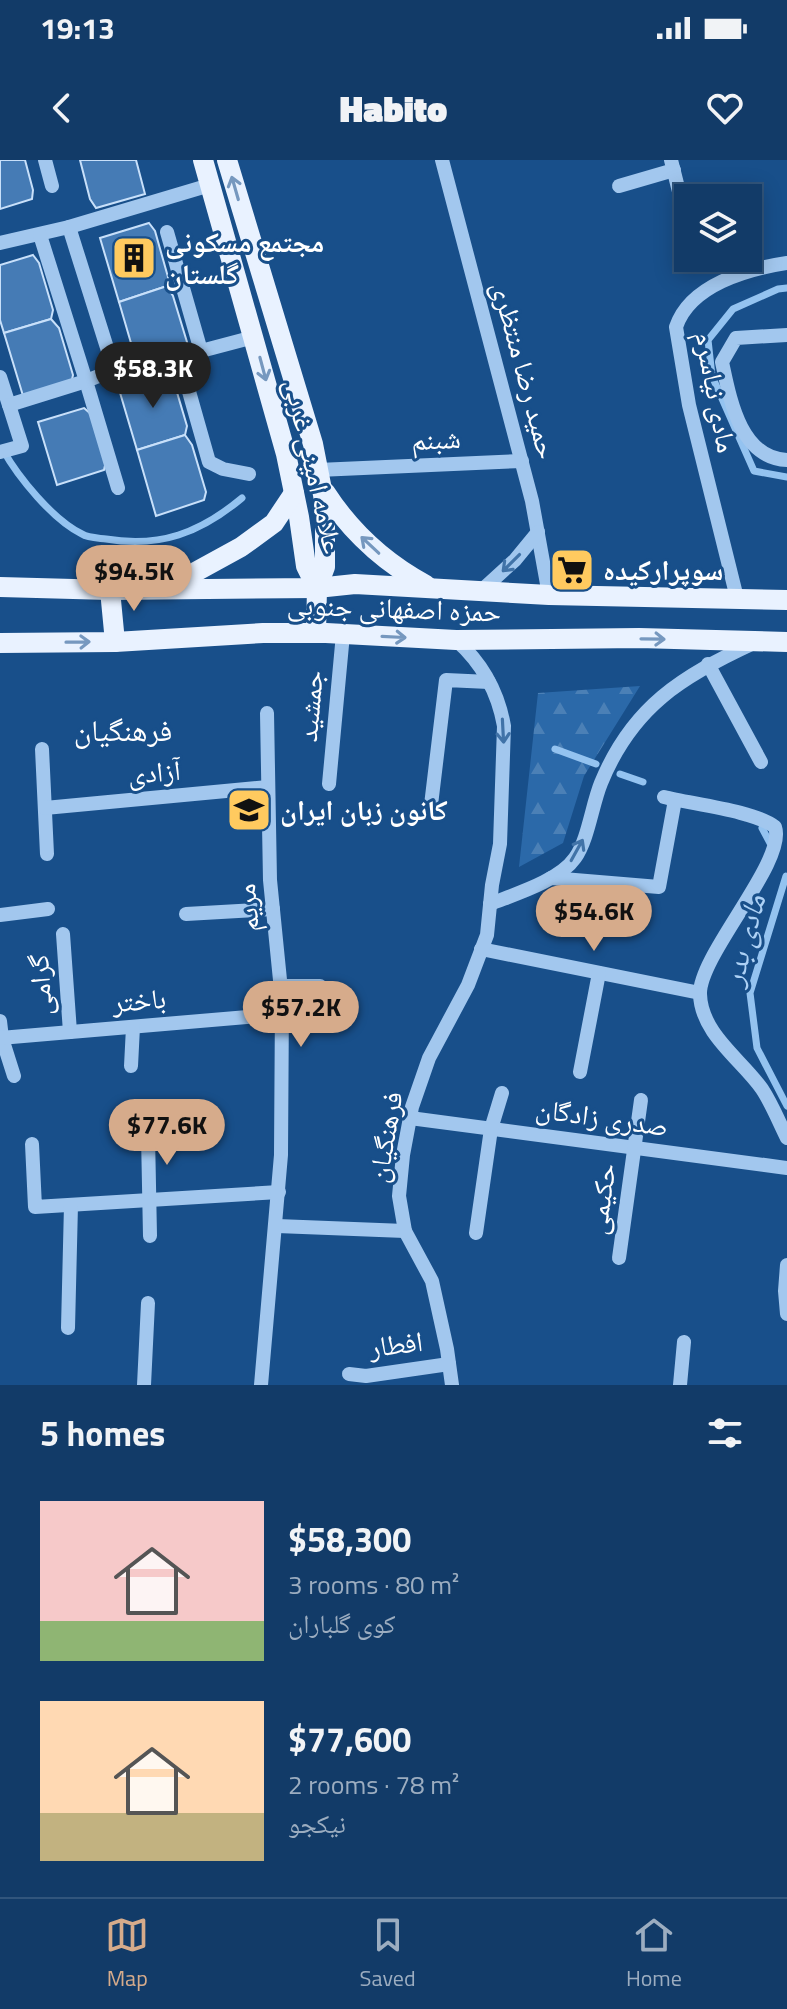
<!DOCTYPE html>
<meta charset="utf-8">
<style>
body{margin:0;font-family:"Titillium Web","Noto Naskh Arabic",sans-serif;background:#1b426e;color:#f1f3f6;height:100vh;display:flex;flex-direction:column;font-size:30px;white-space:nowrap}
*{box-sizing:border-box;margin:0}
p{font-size:26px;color:#9cadc0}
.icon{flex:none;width:44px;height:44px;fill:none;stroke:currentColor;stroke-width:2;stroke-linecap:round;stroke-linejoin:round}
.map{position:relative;height:1225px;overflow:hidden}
.sheet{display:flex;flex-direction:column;background:#123b68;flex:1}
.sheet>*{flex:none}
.tools{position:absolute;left:674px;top:24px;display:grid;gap:16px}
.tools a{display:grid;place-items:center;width:88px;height:88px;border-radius:0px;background:#123b68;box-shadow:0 4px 20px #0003,0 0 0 2px #31557c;font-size:40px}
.price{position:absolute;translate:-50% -68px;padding:0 18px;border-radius:28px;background:#d6ab8b;color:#111;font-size:26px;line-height:52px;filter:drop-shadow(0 2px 4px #0008)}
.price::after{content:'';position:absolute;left:50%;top:48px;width:24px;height:18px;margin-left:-12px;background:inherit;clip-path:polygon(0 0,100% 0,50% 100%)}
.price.selected{background:#222;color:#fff}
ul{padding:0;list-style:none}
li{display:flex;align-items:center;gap:24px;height:200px;padding:0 40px}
li span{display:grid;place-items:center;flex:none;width:224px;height:160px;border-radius:0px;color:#555}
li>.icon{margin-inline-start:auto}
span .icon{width:96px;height:96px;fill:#fffc;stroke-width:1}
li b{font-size:34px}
h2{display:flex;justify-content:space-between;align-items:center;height:96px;padding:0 40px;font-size:34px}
.status{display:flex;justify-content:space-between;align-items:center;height:56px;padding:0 40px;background:#123b68;direction:ltr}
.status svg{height:22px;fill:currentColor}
header{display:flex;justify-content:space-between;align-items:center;height:104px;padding:0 40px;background:#123b68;font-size:36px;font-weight:800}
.menu{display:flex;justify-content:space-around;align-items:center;height:112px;border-top:2px solid #31557c;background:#123b68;font-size:22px;color:#9cadc0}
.menu a{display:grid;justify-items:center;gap:4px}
.menu .selected{color:#d6ab8b}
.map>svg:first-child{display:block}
.forest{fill:url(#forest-firs)}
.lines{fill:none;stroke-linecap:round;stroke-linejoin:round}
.stream{stroke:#94c3f0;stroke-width:7}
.building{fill:#457bb5;stroke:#c8e0fa;stroke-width:2}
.minor{stroke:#a2c7ee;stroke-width:14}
.major{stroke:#e9f2ff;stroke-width:20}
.oneway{stroke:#7698bf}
.oneway2{stroke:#4173a8}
.labels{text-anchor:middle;stroke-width:6;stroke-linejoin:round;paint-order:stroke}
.poi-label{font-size:28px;font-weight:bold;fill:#fff;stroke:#184f8a;text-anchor:start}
.street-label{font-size:28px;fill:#fff;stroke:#184f8a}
.neighbourhood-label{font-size:30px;fill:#fff;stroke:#184f8a}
.water-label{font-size:30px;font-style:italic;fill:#add1f5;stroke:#184f8a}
</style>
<div class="status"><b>19:13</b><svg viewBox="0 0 49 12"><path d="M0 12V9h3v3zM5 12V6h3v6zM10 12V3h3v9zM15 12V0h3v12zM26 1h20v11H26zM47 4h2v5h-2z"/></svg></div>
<header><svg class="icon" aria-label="back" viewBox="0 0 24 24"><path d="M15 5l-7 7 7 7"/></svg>Habito<svg class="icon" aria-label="heart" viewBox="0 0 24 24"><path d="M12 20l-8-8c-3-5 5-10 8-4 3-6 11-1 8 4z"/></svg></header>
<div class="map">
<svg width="787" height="1225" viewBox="0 0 787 1225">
<defs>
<pattern id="forest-firs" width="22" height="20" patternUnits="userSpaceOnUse" patternTransform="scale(2)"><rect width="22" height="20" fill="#2b69a9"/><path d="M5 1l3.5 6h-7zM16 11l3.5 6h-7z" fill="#4b80b6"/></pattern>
</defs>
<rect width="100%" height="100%" fill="#184f8a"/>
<!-- forest -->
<polygon class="forest" points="640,526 584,616 563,683 519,707 538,533"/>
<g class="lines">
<!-- stream -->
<g class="stream">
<polyline points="787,128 778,129 733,149 708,180 712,216 754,311 787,317"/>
<path d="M3,290C18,317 53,360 82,374C88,378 99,378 106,379C160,388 200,373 242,338"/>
<polyline points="555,589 596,604"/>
<polyline points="620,614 643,622"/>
<polyline points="762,668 770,683"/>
<polyline points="786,716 750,833 757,888 787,946"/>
</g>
</g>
<!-- building -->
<g class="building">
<polygon points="0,0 25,0 33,30 32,39 0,49"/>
<polygon points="80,0 136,0 145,34 96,48 90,39"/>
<polygon points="149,63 155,71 168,117 167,126 119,142 100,78"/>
<polygon points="33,95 39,103 53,150 51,159 4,173 0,160 0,105"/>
<polygon points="167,126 173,136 187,182 186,191 138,207 119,142"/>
<polygon points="51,159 59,168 73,215 71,224 24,239 4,173"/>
<polygon points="167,211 173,219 187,266 185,275 137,290 118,226"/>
<polygon points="84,248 92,255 106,301 104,310 57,325 38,262"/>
<polygon points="185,275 192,285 206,332 204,340 156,356 137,290"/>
</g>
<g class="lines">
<!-- minor -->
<g class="minor">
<polyline points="45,0 52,26"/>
<polyline points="442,0 532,341 549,435"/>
<polyline points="671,0 688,67"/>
<polyline points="619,26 674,10"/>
<polyline points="69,67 114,210 86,221 118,328"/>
<polyline points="167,72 201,191"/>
<polyline points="0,83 69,67 210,25"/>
<path d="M787,175L736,178L722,202C730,239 740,298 787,300"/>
<polyline points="0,217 9,245 86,221 40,75"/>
<polyline points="0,292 22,286 9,245"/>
<polyline points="318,310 522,301"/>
<polyline points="249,314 223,309 209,302 188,228 190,215 201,191 254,177"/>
<polyline points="481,431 515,400 538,372"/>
<path d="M737,438L689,245L676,167C690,125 747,109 787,103"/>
<polyline points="708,504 761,602"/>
<polyline points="42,589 47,694"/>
<polyline points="329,624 343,474"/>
<path d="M664,637C691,644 755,651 775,667C787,701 699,795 700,834C701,874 742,900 762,929C772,944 779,962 787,978"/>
<polyline points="431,645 446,520 489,522"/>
<polyline points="45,648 268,627"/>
<polyline points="551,718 659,727 675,640"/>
<path d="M490,744C515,734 559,721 575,698C588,680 592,645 601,623C632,547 682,516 754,483"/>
<polyline points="186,754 273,749"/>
<polyline points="0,755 48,749"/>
<polyline points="63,774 70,872"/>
<polyline points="481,789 700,833"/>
<polyline points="280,826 320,826"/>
<polyline points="0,861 2,878 14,916"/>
<polyline points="0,878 282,854"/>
<polyline points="131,906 133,867"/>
<polyline points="580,912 599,813"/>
<polyline points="410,958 787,1008"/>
<polyline points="148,975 150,1076"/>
<polyline points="32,984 35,1047 279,1032"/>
<polyline points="277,1066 405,1071"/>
<polyline points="476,1073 491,969 502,933"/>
<polyline points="619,1098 641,940"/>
<polyline points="787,1105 785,1131 787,1154"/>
<polyline points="68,1168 71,1045"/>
<polyline points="349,1214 366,1216 449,1204"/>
<polyline points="144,1225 148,1143"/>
<polyline points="261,1225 281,995 282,840 270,720 267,553"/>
<path d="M452,1225L447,1189L432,1121L405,1071L399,1036L403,995L412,947L429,898L468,825L487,775L492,725L500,684L504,566C498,532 482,503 456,480"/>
<polyline points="680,1225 684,1182"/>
</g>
<!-- major -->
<g class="major">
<polyline points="203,0 286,294 299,357 306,406 317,428"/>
<polyline points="227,0 313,284 325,345 325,407 317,428 316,473"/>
<path d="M325,332C351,372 385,403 426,425"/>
<polyline points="0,427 110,430 317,428 355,424 549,435 787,440"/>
<polyline points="168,427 241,387 274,363 294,333"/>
<polyline points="110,430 115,482"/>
<polyline points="0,483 115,482 263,473 326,473 456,480 639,478 787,482"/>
</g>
</g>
<!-- one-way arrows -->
<defs><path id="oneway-shaft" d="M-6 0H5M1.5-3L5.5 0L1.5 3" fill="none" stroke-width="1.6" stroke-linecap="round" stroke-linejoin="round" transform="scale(2)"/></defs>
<g class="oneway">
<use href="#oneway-shaft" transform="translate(235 28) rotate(-106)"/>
<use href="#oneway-shaft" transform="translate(263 209) rotate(75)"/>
<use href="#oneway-shaft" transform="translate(370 385) rotate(-137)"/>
<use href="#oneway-shaft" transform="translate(394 477) rotate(3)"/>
<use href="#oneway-shaft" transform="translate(653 479) rotate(1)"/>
<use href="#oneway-shaft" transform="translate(78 482) rotate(-1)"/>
</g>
<g class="oneway2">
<use href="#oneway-shaft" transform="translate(511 403) rotate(135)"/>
<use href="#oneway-shaft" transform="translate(503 571) rotate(87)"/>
<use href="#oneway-shaft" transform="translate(577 690) rotate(-61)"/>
</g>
<!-- icons -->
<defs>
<g id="building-square" transform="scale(2.3)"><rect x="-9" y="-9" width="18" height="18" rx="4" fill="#ffca5f" stroke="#184f8a"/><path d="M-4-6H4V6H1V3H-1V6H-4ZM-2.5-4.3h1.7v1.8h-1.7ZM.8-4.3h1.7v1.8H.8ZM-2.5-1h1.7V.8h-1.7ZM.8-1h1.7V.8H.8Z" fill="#111"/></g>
<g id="supermarket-square" transform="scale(2.3)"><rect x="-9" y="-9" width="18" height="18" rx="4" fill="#ffca5f" stroke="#184f8a"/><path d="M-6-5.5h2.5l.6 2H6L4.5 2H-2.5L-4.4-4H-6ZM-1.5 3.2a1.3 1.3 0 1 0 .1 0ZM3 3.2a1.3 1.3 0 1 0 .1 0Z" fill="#111"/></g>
<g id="school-square" transform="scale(2.3)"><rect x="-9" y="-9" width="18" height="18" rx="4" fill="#ffca5f" stroke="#184f8a"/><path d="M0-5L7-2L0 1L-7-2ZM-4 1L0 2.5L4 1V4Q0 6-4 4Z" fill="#111"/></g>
</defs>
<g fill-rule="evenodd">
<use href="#building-square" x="134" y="98"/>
<use href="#supermarket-square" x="572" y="410"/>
<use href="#school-square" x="249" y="650"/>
</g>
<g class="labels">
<!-- poi labels -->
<g class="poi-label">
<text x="165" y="92">مجتمع مسکونی<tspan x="165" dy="32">گلستان</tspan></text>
<text x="603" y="420">سوپرارکیده</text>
<text x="280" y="660">کانون زبان ایران</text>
</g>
<!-- street labels -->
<g class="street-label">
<text transform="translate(525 210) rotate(75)" y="10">حمید رضا منتظری</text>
<text transform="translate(716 232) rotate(79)" y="10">مادی نیاسرم</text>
<text transform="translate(436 279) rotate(-3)" y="10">شبنم</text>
<text transform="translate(314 306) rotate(77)" y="10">علامه امینی غربی</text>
<text transform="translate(394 448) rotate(2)" y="10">حمزه اصفهانی جنوبی</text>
<text transform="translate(310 546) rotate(-85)" y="10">جمشید</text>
<text transform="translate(154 612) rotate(-5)" y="10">آزادی</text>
<text transform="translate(247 748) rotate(-95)" y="10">مریم</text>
<text transform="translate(40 825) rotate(-94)" y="10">گرامی</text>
<text transform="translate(139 840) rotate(-5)" y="10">باختر</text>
<text transform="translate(602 957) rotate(8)" y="10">صدری زادگان</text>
<text transform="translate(385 977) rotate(-80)" y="10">فرهنگیان</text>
<text transform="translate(601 1039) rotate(-82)" y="10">حکیمی</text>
<text transform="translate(396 1184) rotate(-7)" y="10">افطار</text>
</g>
<!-- neighbourhood labels -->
<g class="neighbourhood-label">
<text x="123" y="581">فرهنگیان</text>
</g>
<!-- water labels -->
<g class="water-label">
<text transform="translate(744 780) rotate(-75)" y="10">مادی بدر</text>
</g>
</g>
</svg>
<div class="tools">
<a><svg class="icon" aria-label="layers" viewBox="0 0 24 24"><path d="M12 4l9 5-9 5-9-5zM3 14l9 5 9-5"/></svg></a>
</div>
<b class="price selected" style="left:153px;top:250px">$58.3K</b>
<b class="price" style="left:134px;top:453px">$94.5K</b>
<b class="price" style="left:594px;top:793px">$54.6K</b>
<b class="price" style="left:301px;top:889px">$57.2K</b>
<b class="price" style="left:167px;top:1007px">$77.6K</b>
</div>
<section class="sheet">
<h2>5 homes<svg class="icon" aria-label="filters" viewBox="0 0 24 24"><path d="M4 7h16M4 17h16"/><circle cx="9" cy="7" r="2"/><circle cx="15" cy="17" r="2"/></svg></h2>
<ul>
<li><span style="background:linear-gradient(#f6c9c9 75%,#8fb573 0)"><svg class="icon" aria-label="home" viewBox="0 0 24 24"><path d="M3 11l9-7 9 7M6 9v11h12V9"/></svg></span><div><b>$58,300</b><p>3 rooms · 80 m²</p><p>کوی گلباران</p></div></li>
<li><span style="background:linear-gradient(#ffd9b3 70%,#c2b280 0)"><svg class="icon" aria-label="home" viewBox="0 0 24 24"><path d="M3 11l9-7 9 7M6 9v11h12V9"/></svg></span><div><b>$77,600</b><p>2 rooms · 78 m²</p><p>نیکجو</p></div></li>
</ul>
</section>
<nav class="menu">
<a class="selected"><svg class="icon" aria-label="map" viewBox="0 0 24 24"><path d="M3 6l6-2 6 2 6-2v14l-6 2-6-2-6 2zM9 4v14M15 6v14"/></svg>Map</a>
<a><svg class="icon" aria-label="saved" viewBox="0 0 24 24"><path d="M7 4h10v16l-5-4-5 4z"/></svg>Saved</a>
<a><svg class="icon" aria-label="home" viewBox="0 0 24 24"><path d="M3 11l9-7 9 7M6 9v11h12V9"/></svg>Home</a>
</nav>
